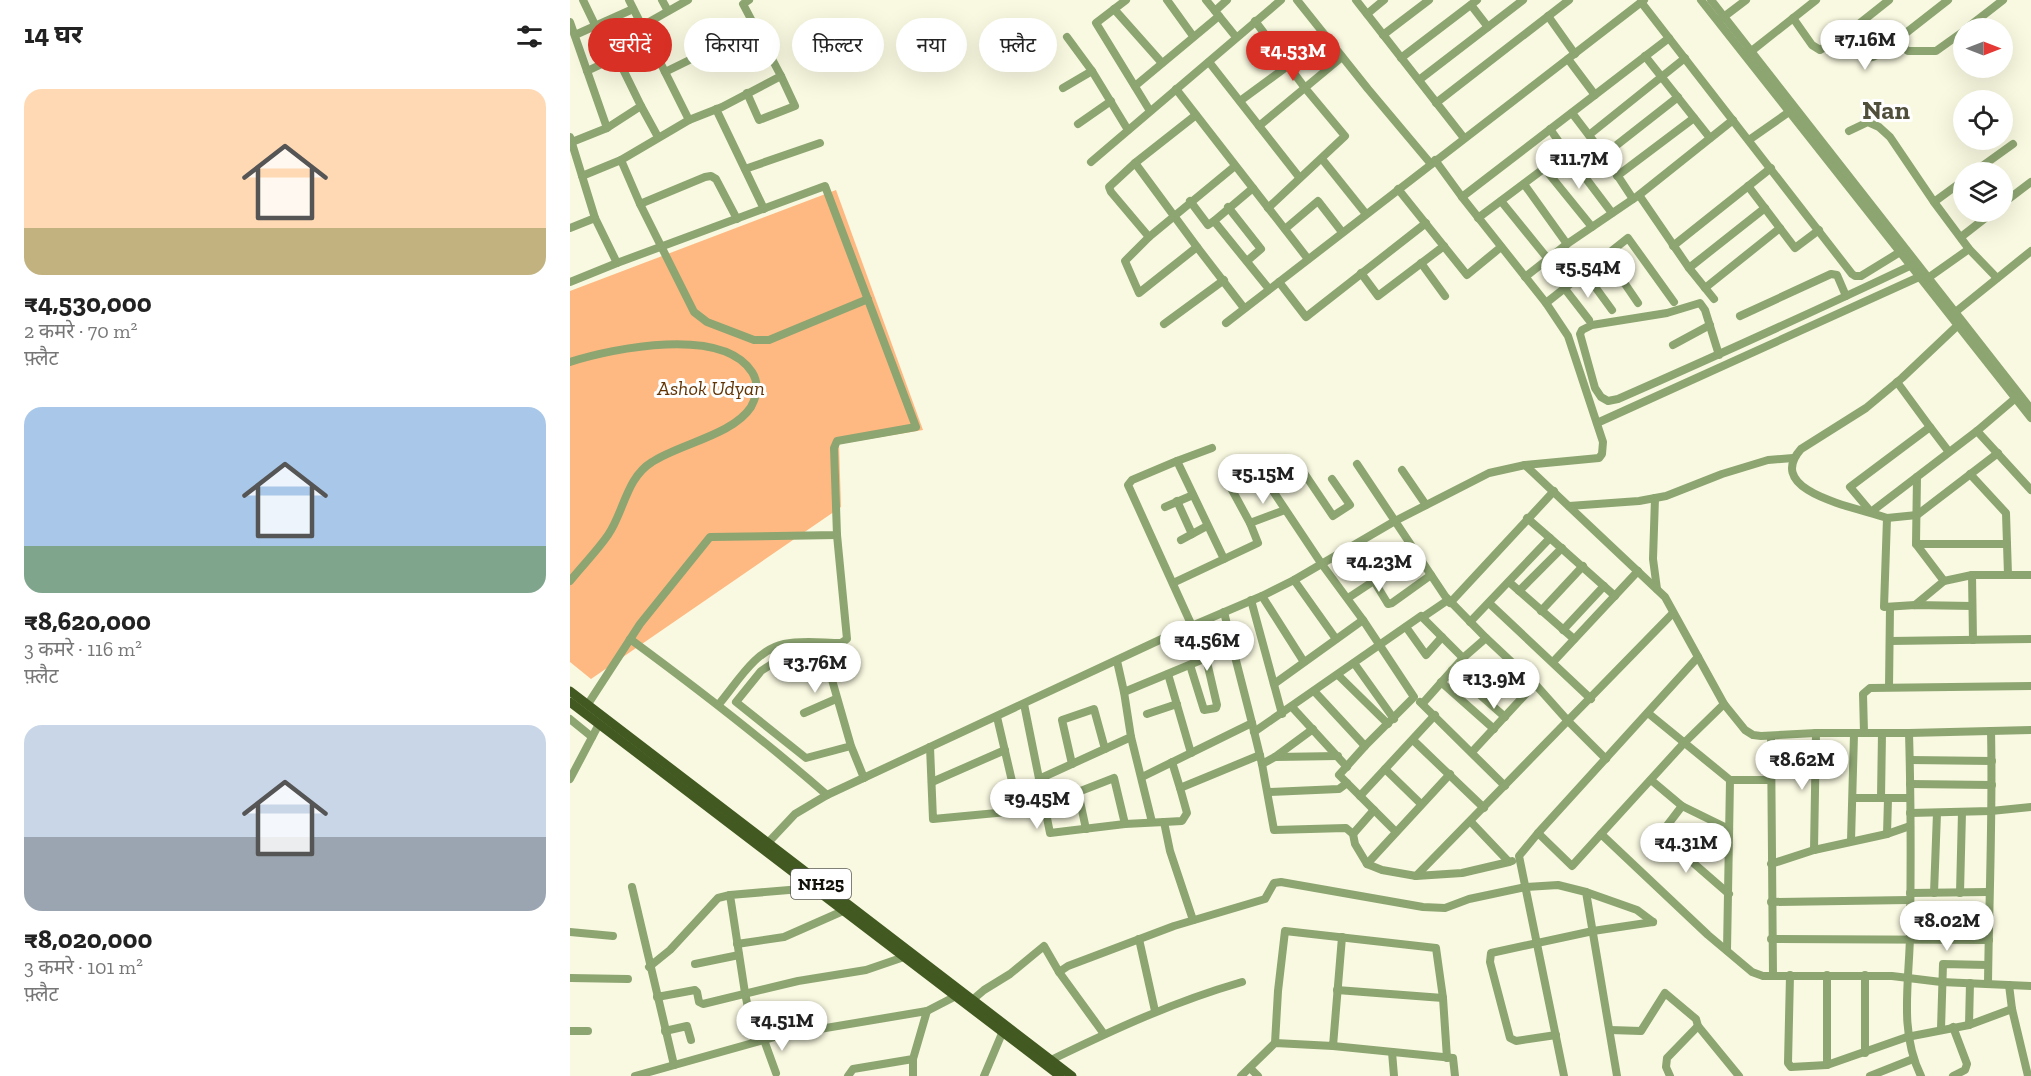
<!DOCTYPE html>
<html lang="hi">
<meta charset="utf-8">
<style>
body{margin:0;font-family:"Zilla Slab","Noto Sans Devanagari",serif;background:#f2f2f2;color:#222;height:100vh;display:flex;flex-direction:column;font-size:22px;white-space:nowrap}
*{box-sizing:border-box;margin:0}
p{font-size:20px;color:#767676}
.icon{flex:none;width:33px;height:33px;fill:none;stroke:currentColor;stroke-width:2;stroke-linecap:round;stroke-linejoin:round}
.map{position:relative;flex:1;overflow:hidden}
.details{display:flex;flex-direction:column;background:#fff;width:570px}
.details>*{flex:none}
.banner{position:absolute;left:18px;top:18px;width:570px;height:54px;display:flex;gap:12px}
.needle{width:39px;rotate:90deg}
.buttons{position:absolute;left:1383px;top:18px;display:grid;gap:12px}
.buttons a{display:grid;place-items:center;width:60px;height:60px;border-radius:50%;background:#fff;box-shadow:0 6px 24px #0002;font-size:30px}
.price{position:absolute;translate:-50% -51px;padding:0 14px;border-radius:21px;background:#fff;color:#222;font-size:20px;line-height:39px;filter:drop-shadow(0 2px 3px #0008)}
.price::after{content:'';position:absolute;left:50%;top:36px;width:18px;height:14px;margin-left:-9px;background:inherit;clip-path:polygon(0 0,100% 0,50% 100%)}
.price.active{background:#d93025;color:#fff}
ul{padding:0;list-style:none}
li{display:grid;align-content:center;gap:12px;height:318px;padding:0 24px}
li span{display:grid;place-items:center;height:186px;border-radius:18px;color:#555}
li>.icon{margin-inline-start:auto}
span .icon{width:108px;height:108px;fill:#fffc;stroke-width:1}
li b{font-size:26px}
h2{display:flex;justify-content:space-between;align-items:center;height:72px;padding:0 24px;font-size:26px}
.tag{padding:0 21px;border-radius:27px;background:#fff;box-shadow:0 6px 24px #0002;font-size:21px;line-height:54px}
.tag.active{background:#d93025;color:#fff}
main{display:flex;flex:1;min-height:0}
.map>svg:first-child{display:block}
.green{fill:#feb982}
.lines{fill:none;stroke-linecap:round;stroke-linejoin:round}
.minor{stroke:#8da571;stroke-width:8}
.major{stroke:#425a21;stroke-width:9}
.labels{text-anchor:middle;stroke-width:6;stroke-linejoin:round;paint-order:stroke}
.shield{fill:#fff;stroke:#5a5a54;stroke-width:1.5}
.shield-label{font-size:18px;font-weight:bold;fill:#14130b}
.park-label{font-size:20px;font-style:italic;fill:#623404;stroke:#fff}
.district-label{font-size:26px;font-weight:bold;fill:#504f3b;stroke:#fff}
</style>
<main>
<section class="details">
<h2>14 घर<svg class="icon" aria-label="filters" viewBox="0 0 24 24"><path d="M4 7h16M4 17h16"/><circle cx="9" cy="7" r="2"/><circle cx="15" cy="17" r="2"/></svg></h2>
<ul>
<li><span style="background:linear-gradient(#ffd9b3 75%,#c2b280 0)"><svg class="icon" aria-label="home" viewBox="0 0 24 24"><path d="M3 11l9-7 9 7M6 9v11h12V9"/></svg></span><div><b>₹4,530,000</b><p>2 कमरे · 70 m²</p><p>फ़्लैट</p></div></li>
<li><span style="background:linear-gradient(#a9c7e8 75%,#7fa58c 0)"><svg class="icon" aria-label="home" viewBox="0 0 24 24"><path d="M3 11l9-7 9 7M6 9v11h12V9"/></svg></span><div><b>₹8,620,000</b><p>3 कमरे · 116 m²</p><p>फ़्लैट</p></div></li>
<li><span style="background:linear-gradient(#c9d6e8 60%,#9aa5b1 0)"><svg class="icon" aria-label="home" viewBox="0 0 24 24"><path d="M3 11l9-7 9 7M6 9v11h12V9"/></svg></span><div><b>₹8,020,000</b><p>3 कमरे · 101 m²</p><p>फ़्लैट</p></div></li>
</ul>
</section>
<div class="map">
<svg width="1461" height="1076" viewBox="0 0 1461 1076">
<rect width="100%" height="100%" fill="#f9f9e1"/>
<!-- green -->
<polygon class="green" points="266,190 353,430 269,444 271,507 21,679 0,662 0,291"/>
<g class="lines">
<!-- minor -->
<g class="minor">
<polyline points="13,0 25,25"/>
<polyline points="59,0 119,120 152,107 211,76 173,4 179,0"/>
<polyline points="92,0 98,11"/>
<polyline points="556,0 526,23 580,111"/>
<polyline points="597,0 623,36"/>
<polyline points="636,0 645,11 657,0"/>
<polyline points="727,0 798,89 861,164"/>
<polyline points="786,0 894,138"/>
<polyline points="1131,0 1461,418"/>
<polyline points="1141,0 1461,409"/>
<polyline points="1071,2 1282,274 1285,276 1291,276 1330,252"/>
<polyline points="901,5 918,27"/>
<polyline points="544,9 592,63"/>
<polyline points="797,14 814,0"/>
<polyline points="649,16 666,37"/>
<polyline points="978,16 1005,54"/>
<polyline points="1223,18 1242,45 1250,50 1275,35 1319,0"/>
<polyline points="1151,19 1176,0"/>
<polyline points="685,21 735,88 775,136 698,208"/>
<polyline points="0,22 37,128 2,142"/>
<polyline points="72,26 118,0"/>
<polyline points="1397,28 1433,0"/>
<polyline points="5,35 63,9"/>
<polyline points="813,35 859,0"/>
<path d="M1275,35C1285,49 1290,65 1309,54L1378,0"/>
<polyline points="497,37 522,71 558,130"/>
<polyline points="1324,41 1338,51 1366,51 1394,31"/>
<polyline points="1179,53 1246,0"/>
<polyline points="1075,56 1140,138"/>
<polyline points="47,57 71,106"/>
<polyline points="831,58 907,0"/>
<polyline points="998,59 1025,95"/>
<polyline points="639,62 729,177"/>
<polyline points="17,71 79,42"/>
<polyline points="95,72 185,28"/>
<polyline points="849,80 953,0"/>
<polyline points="565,86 649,16 645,11"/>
<polyline points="493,88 522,71"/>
<polyline points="606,89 738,259"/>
<polyline points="177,93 189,120 225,106 211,76"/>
<polyline points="670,101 719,65"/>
<polyline points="866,103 999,0"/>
<polyline points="146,109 194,209"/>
<polyline points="1002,113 1034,155 1063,199"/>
<polyline points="508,124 541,101"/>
<polyline points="689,126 772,57"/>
<polyline points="37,128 71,106 88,137"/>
<polyline points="1279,131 1298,122 1309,127 1320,137 1364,202 1399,249 1427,278"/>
<polyline points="1019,135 1115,58"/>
<polyline points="0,137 25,218"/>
<polyline points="1179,140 1219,112"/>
<polyline points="996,152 1042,213"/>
<polyline points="1034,155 1108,97"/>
<polyline points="752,159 796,214"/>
<polyline points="51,160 70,204 124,312 137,322 184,340 199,340 298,299"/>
<polyline points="865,160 892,197 976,303 998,336 1033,442 1032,454 1029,458 955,465"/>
<polyline points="521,162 711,0"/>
<polyline points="565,163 627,247"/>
<polyline points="665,166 579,237 555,261 569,293 627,247 674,308"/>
<polyline points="175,169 250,143"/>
<polyline points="975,169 1022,227"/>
<polyline points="1404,172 1443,144"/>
<polyline points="12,176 51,160 119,120"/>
<polyline points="1047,176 1124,118"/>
<polyline points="954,184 997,244"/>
<polyline points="1178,186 1225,248 1249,230"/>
<polyline points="683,188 644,221 699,289"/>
<polyline points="828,189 897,275 931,247"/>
<polyline points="1069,195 1119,268 1144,299"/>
<polyline points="892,197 1099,38"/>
<polyline points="620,201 638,225 644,221"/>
<polyline points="931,201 978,259"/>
<polyline points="1364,202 1394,180"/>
<polyline points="70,204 135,177 141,176 146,179 167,219"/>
<polyline points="1432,204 1461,182"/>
<polyline points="658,207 691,249 677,261"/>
<polyline points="908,218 996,152 980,129"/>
<polyline points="0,228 25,218 47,263 255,186 346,427 267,441 264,448 267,535 140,537 70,624 18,704"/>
<polyline points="715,229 748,201 772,232"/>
<polyline points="579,237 541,192 539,187 565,163 626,115"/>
<polyline points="1391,237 1423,212"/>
<polyline points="1103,246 1201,168"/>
<polyline points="1036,256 1068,303"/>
<polyline points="851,263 875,296"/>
<polyline points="1119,268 1195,208"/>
<polyline points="791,273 808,296 874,246"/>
<polyline points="1015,273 1042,310"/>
<polyline points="955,277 997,244 1069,195 1163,120"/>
<polyline points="1358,278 1399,249"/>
<polyline points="0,282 47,263"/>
<polyline points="709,282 736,317 856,223"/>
<polyline points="1135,288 1210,228"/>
<polyline points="995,289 1019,320"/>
<polyline points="976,303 1058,238 1104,302"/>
<polyline points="1383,314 1461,251"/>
<polyline points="1170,316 1261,274 1267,275 1276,296"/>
<polyline points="656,323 1074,0"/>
<polyline points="594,324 654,280"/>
<path d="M1387,326L1332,378L1296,408L1231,449C1192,493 1291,508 1317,518L1314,607L1345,605L1402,606"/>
<polyline points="1103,345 1140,325"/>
<path d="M1149,355L1135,310L1130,303L1097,313L1022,325L1012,330L1010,334L1025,388L1031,397L1038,401L1048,399C1146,356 1243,312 1340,266"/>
<path d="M0,362C44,348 152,326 182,372C189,383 187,396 181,407C163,435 109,444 82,462C56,478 54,512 38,535C27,551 12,566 0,581"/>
<polyline points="1327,382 1360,427"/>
<polyline points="1027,423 1349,277"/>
<polyline points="1407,431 1461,490"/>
<polyline points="1379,452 1360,427 1280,487 1301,512 1407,431 1448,396"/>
<polyline points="607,461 642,448"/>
<polyline points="787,464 875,596 916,638"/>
<polyline points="832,470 856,505"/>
<polyline points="1400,474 1436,513 1438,575"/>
<polyline points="762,479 780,505 763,516 732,470 701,488 751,563 793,620 844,697 795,746 769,775 826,832"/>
<polyline points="1085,498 1083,559 1087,589"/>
<polyline points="607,501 622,534"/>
<polyline points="999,506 1069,501 1096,496 1152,474 1198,460 1223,458"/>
<polyline points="595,507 623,495"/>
<polyline points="957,518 980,538"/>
<polyline points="1317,518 1347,515 1428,453"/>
<polyline points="680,523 715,510"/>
<polyline points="611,540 637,526"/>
<polyline points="1346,544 1437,544"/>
<polyline points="1402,575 1403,640"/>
<polyline points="724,580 766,639"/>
<polyline points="804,581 818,604 822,603 861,575"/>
<polyline points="1374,581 1402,575 1461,575"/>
<polyline points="939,582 1004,639"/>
<polyline points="603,583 688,543 680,523 655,477"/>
<polyline points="949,591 992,548"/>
<polyline points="692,596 734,662"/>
<polyline points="778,598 825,567"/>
<polyline points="681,600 712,714"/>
<polyline points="880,603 984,491"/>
<polyline points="919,603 1021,699"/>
<polyline points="1345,605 1374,581 1346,544 1347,477"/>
<polyline points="971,611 1013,566"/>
<polyline points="853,617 878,600"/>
<polyline points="900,622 980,538 1045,596"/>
<polyline points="622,626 558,485 562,480 607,461 654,559"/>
<polyline points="836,627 856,655 872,637"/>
<polyline points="993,630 1034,586"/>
<path d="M60,639C128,689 194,740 257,795"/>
<polyline points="1320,641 1461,639"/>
<polyline points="983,662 1068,571"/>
<polyline points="784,663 824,719"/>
<polyline points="620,665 634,710 646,708 647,705 636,658"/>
<polyline points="882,670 935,717"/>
<polyline points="598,674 621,753"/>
<polyline points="768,675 818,724"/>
<polyline points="871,682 924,729"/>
<polyline points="704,684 793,620"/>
<polyline points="1319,687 1320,607"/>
<polyline points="744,691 795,746"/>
<polyline points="554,692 636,658 662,645 654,612"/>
<polyline points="850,702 935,786"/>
<polyline points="853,703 893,658 916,638 965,684 998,721 1036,759"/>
<path d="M149,704C167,683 185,650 214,644C232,640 253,643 271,643L277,639L267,535"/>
<polyline points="454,704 480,833 555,824 594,822 600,851 623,920"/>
<polyline points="722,707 777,767"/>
<polyline points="234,713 266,699"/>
<polyline points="1078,713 1160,780"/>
<polyline points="577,714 607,704"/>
<polyline points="0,719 22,737"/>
<polyline points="682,723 692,764 704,830 776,828 783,834 785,844 797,864 812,870 846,876 1103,613"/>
<polyline points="684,732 851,616 893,658"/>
<polyline points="1294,733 1293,694 1300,688 1461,686"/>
<polyline points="1339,733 1461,730"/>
<polyline points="1201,736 1203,976 1322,976 1371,982 1461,986"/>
<polyline points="561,737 582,822"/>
<polyline points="843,740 914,808"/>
<polyline points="281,746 236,758 166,702 191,671 205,662 256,659 281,746 294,778"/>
<polyline points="360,747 363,819 449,811 427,717"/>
<polyline points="902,752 965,684"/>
<polyline points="705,757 768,756"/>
<polyline points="1340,760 1422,761"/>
<polyline points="602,762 610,788 690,755"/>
<polyline points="502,764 492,720 524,709 535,749"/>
<polyline points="692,764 705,757 743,729"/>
<polyline points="815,769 851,804"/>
<polyline points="572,777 682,723 662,645"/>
<polyline points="0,779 29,724"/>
<polyline points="469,779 561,737 554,692 547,661"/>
<polyline points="1081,780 1112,806 1159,829"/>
<polyline points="362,782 435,750"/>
<polyline points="1340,784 1422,785"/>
<polyline points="698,792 769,789 777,783"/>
<polyline points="790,796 865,715"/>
<polyline points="1283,798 1340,798"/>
<polyline points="1311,798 1312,733"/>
<polyline points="1340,813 1421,811 1461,807"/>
<polyline points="594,822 612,821 617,813 610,788"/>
<polyline points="901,822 939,862 942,861"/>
<polyline points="516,829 508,792 544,778 555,824"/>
<polyline points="968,833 1128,657"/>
<polyline points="783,834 804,810"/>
<polyline points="1031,834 1114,743 1154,704"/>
<polyline points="1090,834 1159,894"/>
<polyline points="1317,834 1318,799"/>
<polyline points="1281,841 1284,734"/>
<polyline points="1083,844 1112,806"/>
<path d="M194,847L225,814L257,795L596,637L692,596L724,580L825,521L919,473L955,465L1095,597L1154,704L1175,730L1183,735L1191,736L1246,733H1339C1341,801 1341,868 1340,936C1339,983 1329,1032 1351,1076"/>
<polyline points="1244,850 1246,733"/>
<polyline points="797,864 880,774"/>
<polyline points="1201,864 1244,850 1317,834 1340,826"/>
<polyline points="846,876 892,873 939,862"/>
<polyline points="62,887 104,1065"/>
<polyline points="1016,892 1067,910 1083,922"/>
<polyline points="1340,893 1418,892"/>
<polyline points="1364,893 1367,813"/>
<polyline points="1390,893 1392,812"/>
<polyline points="160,895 243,888"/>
<polyline points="1201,902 1339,900"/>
<polyline points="1340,908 1418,908"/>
<polyline points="0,932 43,936"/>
<polyline points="569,939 585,1011"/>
<polyline points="1201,939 1419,940"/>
<polyline points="167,944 214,937 273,911"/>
<polyline points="1157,950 1160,780 1201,780"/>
<polyline points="125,964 169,955"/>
<polyline points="79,967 100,950 148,898 160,895 175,993 185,1042"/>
<polyline points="489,972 534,1034"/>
<polyline points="1220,975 1218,1063 1221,1067 1257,1065 1337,1037 1399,1025 1442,1009"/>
<polyline points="1257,975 1257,1065"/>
<polyline points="0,978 58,979"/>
<path d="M1418,984C1419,899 1423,815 1421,731"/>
<polyline points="1439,985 1442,1009 1458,1076"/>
<polyline points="767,990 873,998 877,1058"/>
<polyline points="87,997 125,990 127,992 129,1002 133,1004 228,981 296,970 334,957"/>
<polyline points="400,1002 414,990 440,974 474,946 489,972 498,966 604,926 695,899 704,883 711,882 853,907 875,908 899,899 956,887 988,885 1016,892 1047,1076"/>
<polyline points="1399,1025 1400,983"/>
<polyline points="1371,1029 1373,964 1418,965"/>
<polyline points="1040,1030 1071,1031 1095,993 1126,1019 1128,1026 1169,1076"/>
<polyline points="0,1031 18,1031"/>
<polyline points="95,1031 117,1026 121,1040"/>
<polyline points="986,1035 946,1041 940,1038 920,962 921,953 1023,931 1083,922"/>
<polyline points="194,1040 206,1073"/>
<polyline points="705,1043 708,991 715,931 866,948 873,998"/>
<polyline points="763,1046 883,1058 885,1076"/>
<polyline points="822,1052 824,1076"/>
<polyline points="1295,1053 1295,975"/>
<path d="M481,1060C545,1029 603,1002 672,982"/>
<polyline points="680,1068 688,1076"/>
<polyline points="65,1076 208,1036 357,1011 388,995"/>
<polyline points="278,1076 283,1069 343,1059 357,1011"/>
<polyline points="343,1076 343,1059"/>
<polyline points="414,1076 433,1031"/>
<polyline points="671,1076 705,1043 763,1046 772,937"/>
<polyline points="994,1076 949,856 968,833 1002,866 1031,834 1138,935 1182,972 1193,976 1203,976"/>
<polyline points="1100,1076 1096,1067 1097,1058 1128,1026"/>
<polyline points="1300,1076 1343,1059"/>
<polyline points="1383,1076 1395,1070 1397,1064 1383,1027"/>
</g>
<!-- major -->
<g class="major">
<polyline points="0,691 502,1076"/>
<polyline points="0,702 490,1076"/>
</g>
</g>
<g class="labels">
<!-- shield labels -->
<rect class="shield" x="221" y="869" width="60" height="30" rx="4.5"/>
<g class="shield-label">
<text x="251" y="890">NH25</text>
</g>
<!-- park labels -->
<g class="park-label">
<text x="141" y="395">Ashok Udyan</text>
</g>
<!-- district labels -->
<g class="district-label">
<text x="1316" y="119">Nan</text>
</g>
</g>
</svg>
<div class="buttons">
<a><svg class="needle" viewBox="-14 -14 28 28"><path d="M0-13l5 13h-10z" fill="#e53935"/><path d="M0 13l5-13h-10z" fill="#767676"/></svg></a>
<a><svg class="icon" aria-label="locate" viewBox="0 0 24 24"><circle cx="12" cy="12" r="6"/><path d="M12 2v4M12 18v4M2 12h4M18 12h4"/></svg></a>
<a><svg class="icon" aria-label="layers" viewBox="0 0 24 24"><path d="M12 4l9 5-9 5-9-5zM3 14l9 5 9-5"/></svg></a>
</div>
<b class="price" style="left:1295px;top:71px">₹7.16M</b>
<b class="price active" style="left:723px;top:82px">₹4.53M</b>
<b class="price" style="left:1009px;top:190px">₹11.7M</b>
<b class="price" style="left:1018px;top:299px">₹5.54M</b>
<b class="price" style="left:693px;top:505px">₹5.15M</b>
<b class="price" style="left:809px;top:593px">₹4.23M</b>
<b class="price" style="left:637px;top:672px">₹4.56M</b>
<b class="price" style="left:245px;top:694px">₹3.76M</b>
<b class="price" style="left:924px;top:710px">₹13.9M</b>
<b class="price" style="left:1232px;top:791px">₹8.62M</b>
<b class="price" style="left:467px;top:830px">₹9.45M</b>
<b class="price" style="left:1116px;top:874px">₹4.31M</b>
<b class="price" style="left:1377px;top:952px">₹8.02M</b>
<b class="price" style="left:212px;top:1052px">₹4.51M</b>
<div class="banner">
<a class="tag active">खरीदें</a>
<a class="tag">किराया</a>
<a class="tag">फ़िल्टर</a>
<a class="tag">नया</a>
<a class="tag">फ़्लैट</a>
</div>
</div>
</main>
